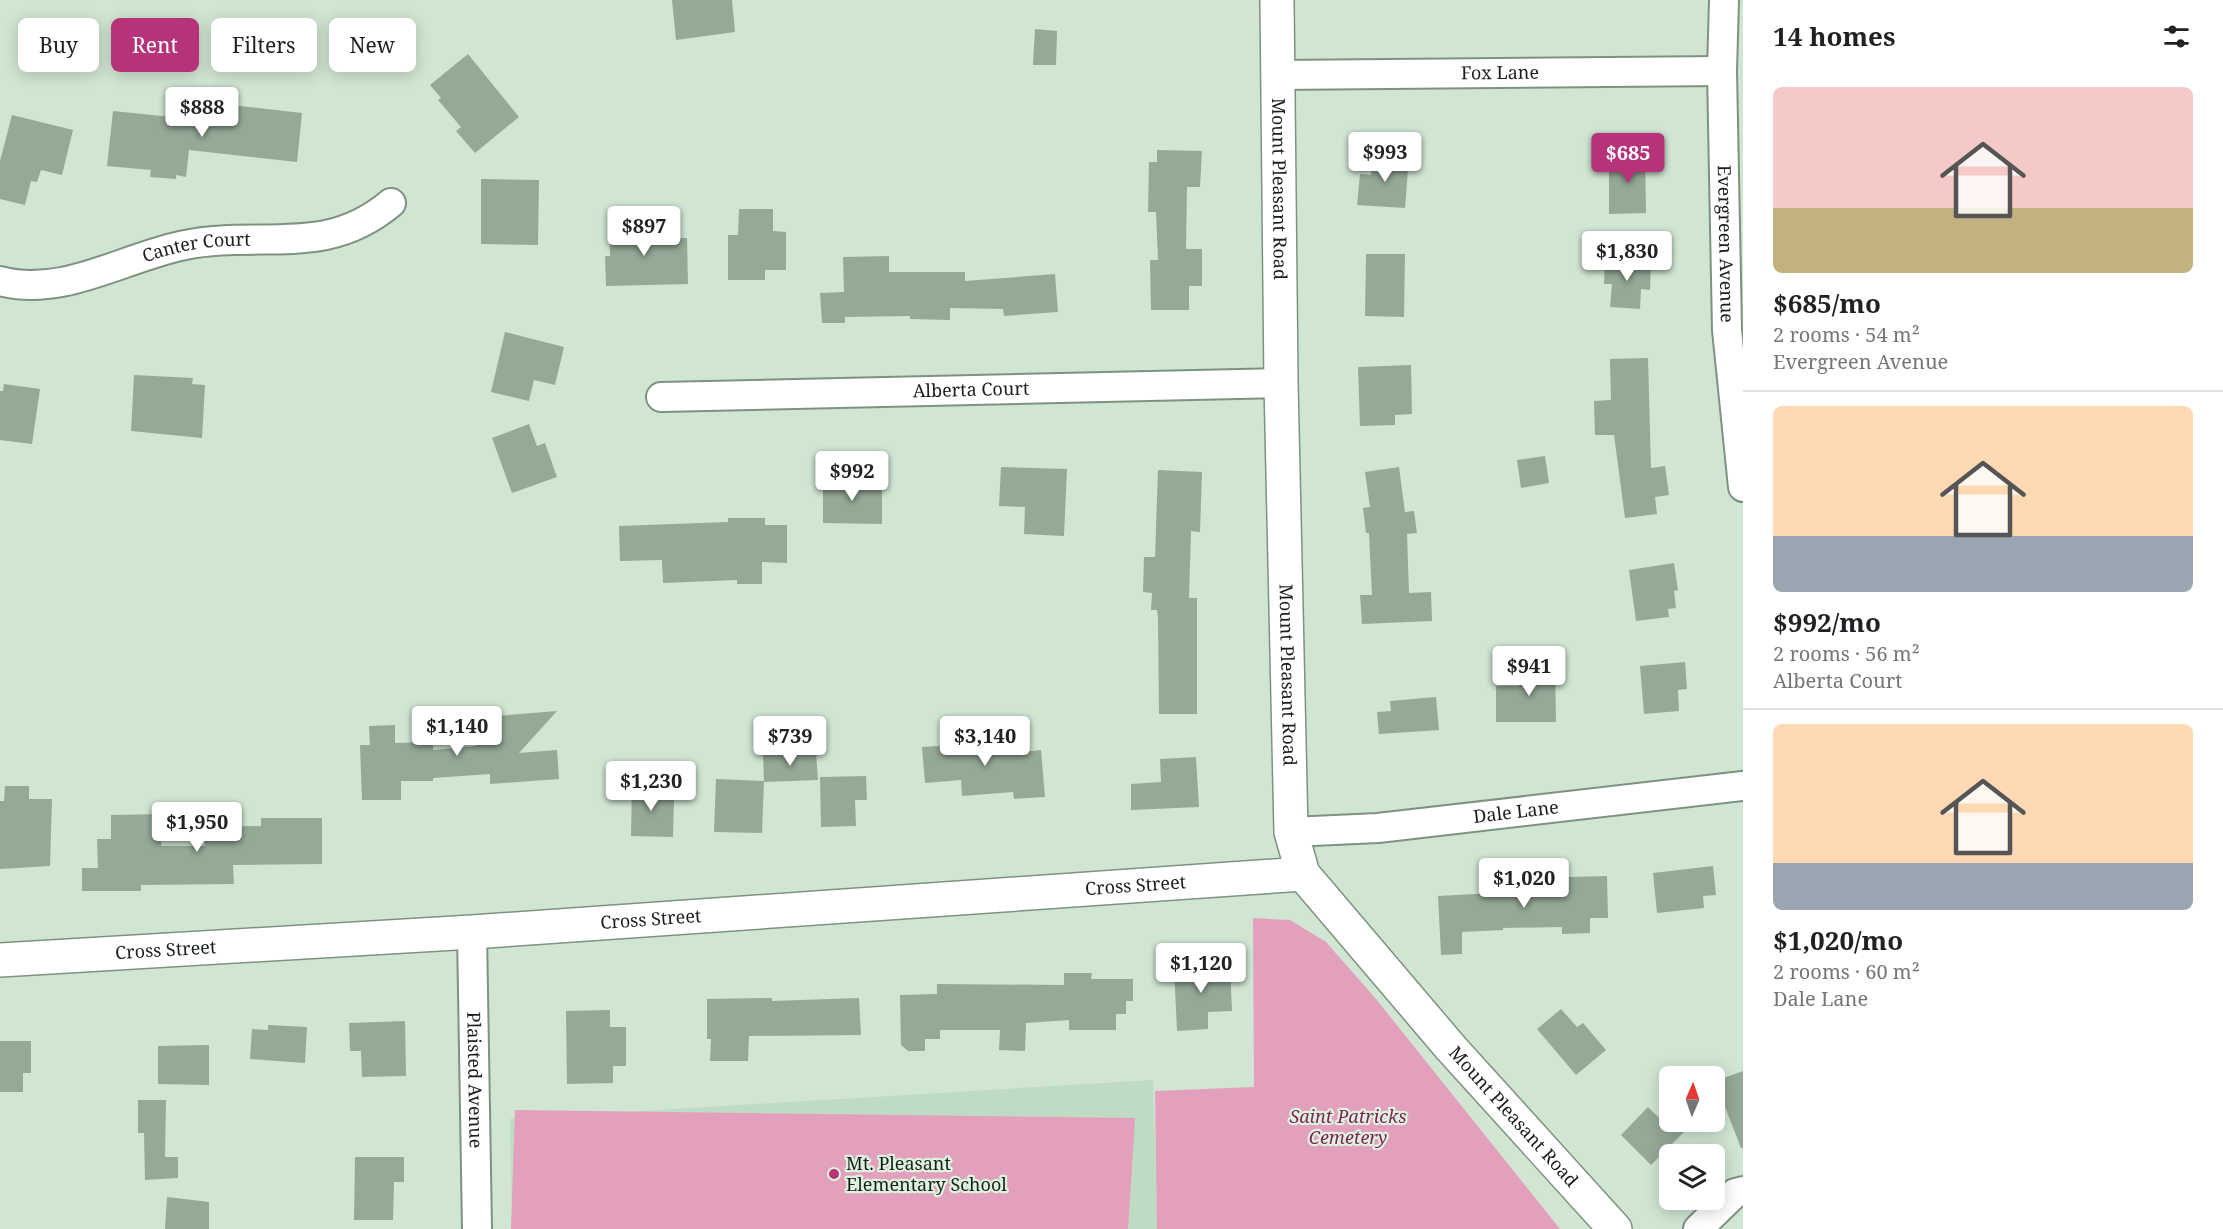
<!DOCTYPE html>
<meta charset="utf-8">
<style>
body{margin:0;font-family:"Noto Serif",serif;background:#f2f2f2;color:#202124;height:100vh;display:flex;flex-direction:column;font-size:22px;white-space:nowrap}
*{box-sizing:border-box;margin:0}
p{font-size:20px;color:#757577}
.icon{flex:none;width:33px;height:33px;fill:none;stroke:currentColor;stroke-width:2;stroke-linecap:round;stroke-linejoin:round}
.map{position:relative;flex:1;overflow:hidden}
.panel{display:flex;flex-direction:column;background:#fff;width:480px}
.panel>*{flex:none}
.guide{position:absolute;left:18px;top:18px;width:570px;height:54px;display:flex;gap:12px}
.needle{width:39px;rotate:2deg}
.fabs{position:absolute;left:1659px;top:1066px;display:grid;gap:12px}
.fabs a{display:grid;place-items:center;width:66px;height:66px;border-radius:9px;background:#fff;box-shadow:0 3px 15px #0003;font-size:30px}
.price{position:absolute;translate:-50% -51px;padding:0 14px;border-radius:6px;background:#fff;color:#222;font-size:20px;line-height:39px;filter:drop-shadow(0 2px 3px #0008)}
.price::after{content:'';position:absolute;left:50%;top:36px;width:18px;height:14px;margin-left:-9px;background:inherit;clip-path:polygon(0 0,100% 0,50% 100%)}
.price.selected{background:#b6337a;color:#fff}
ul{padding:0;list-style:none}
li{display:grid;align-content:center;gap:12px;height:318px;padding:0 30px}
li+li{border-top:2px solid #e0e0e0}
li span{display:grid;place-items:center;height:186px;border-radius:9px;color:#555}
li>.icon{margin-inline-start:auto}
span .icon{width:108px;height:108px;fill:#fffc;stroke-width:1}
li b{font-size:26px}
h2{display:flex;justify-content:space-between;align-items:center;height:72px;padding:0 30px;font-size:26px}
.pill{padding:0 21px;border-radius:9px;background:#fff;box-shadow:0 3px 15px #0003;font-size:21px;line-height:54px}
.pill.selected{background:#b6337a;color:#fff}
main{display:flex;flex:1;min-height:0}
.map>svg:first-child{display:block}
.built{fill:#c0dbc3}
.green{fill:#e3a0bd}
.building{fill:#95a997}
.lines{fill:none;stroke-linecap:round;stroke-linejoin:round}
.minor-casing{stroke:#7e9280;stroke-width:32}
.tertiary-casing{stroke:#7e9280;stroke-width:36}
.minor{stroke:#fff;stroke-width:28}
.tertiary{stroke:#fff;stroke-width:33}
.poi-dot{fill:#b6337a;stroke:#ddf3df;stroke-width:2}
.labels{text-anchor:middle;stroke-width:4.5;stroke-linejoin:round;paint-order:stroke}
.street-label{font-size:18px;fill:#181f18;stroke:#ddf3df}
.park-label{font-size:18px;font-style:italic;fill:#822356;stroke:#ddf3df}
.poi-label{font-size:18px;fill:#181f18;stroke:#ddf3df;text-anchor:start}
</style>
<main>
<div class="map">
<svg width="1743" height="1229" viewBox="0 0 1743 1229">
<rect width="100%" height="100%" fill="#d0e5d2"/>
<!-- built -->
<polygon class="built" points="1153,1080 1158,1229 512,1229 510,1119"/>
<!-- green -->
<g class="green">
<polygon points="1253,918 1290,920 1326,942 1376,999 1560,1229 1157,1229 1155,1091 1254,1087"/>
<polygon points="515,1110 1135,1118 1128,1229 511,1229"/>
</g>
<!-- building -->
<g class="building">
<polygon points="672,0 732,0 735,32 676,40"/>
<polygon points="1035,29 1057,31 1056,65 1033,65"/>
<polygon points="468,54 519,117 475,153 456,131 461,127 438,100 441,98 430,85"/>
<polygon points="213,103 302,113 297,162 189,150 186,177 176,175 176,179 150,177 151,170 107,166 113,111 211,121"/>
<polygon points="12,115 73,130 62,175 41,170 37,182 31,181 25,205 0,199 0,161"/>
<polygon points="1157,150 1202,151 1200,187 1187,187 1186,249 1202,249 1202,286 1189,286 1189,310 1151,310 1150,260 1158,260 1156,212 1148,212 1149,162 1157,162"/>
<polygon points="1645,153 1646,213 1609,214 1609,161 1616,161 1616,154"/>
<polygon points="1373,154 1409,157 1405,208 1357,205 1360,174 1371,175"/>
<polygon points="481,179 539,180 538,245 481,244"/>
<polygon points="739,209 773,209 773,231 786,232 786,270 765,270 765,280 728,280 728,235 738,235"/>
<polygon points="630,215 630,224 638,224 639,234 668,234 671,238 687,238 688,284 606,286 605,256 610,256 609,216"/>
<polygon points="1366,254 1405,254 1404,317 1365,316"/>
<polygon points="889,256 889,272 965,272 965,281 1055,274 1058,312 1004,316 1003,309 950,308 950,320 910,319 910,316 845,317 845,323 822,323 820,293 844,292 843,257"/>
<polygon points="1624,260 1651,261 1650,290 1641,289 1640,309 1610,307 1612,284 1604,284 1605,261"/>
<polygon points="505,332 564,347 555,385 534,380 529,401 491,392"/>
<polygon points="1648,358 1651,468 1665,466 1669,495 1655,497 1657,514 1625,518 1614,435 1595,435 1594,401 1611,400 1610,359"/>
<polygon points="1411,365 1412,414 1395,415 1395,425 1360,426 1358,367"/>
<polygon points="134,375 193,378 192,384 205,385 202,438 131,431"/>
<polygon points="4,384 40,389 32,444 0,440 0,391 3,391"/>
<polygon points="529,424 537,446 545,443 557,477 512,493 492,438"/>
<polygon points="1545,456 1549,483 1521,488 1517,460"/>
<polygon points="1001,467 1067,469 1064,536 1024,534 1025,507 999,506"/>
<polygon points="1399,467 1405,512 1414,511 1417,533 1407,534 1409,593 1431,592 1432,621 1362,624 1360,595 1372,595 1369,533 1366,533 1363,508 1370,507 1365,472"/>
<polygon points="1158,470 1202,472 1200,532 1191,531 1189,598 1197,598 1197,714 1159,714 1158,618 1157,610 1151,610 1152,593 1143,592 1144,557 1155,557"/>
<polygon points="823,478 882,482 882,524 823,523"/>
<polygon points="728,518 765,518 765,525 787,525 787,563 762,562 762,584 737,584 737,580 663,583 662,560 620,561 619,526 728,522"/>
<polygon points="1674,563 1678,590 1674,591 1676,608 1668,609 1669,617 1636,621 1629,570"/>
<polygon points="1685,662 1687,689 1678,690 1679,711 1644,714 1640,666"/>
<polygon points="1519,667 1555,667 1556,722 1496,722 1496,686 1519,686"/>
<polygon points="1436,697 1439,730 1379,734 1377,712 1391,711 1390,701"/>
<polygon points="557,711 519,753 557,750 559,779 490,784 490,774 433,778 433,781 401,781 401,800 362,800 360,745 370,745 369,726 395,725 395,743 433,742 433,750 476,746 473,718"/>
<polygon points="990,733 997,734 999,754 1041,750 1045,797 1014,799 1013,792 962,796 961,780 925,783 922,747 954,745 953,735"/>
<polygon points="816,752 818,780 764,782 763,754"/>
<polygon points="1196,757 1199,807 1131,810 1131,784 1161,782 1160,759"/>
<polygon points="866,776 867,800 855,800 856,826 821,827 820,777"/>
<polygon points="716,779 764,781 762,833 714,832"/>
<polygon points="632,782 660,783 660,798 674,799 673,837 631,836"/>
<polygon points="5,786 29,786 29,799 52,799 50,866 0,869 0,801 4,801"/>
<polygon points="162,814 161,846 205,846 205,827 261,826 261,818 322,818 322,864 233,865 234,884 141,885 141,891 82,891 82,868 98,868 97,839 111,839 111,815"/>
<polygon points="1713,866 1716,895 1703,896 1704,908 1657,913 1653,873"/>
<polygon points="1607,876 1608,918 1590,918 1590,933 1562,934 1562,927 1503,928 1503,930 1462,932 1462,954 1441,955 1438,896 1533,891 1533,878"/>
<polygon points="1230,964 1232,1011 1208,1012 1208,1029 1177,1031 1174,967"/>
<polygon points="1064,973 1092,973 1091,979 1133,979 1133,1001 1126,1001 1126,1014 1116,1014 1116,1030 1069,1030 1069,1020 1026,1023 1025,1051 999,1050 1000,1030 940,1030 940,1039 925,1039 925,1051 908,1051 901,1045 900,995 937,994 937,984 1064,985"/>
<polygon points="772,998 772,1001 859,998 861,1035 749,1036 748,1061 710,1061 711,1039 707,1039 707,999"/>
<polygon points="1561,1009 1577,1027 1583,1023 1606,1050 1576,1075 1537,1029"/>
<polygon points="610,1010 610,1027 626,1027 626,1066 613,1066 613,1083 567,1084 566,1011"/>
<polygon points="405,1021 406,1076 362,1077 361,1051 350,1051 349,1023"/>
<polygon points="268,1025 307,1027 305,1063 250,1059 252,1029 268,1030"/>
<polygon points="0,1041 31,1041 31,1073 23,1073 23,1092 0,1092"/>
<polygon points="209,1045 209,1085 158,1084 158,1046"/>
<polygon points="1743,1071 1743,1148 1741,1148 1715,1081"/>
<polygon points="138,1100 166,1100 165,1157 178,1157 178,1178 145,1180 144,1133 138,1133"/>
<polygon points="1670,1105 1670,1122 1694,1122 1651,1165 1621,1135 1648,1107 1658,1117"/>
<polygon points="355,1157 404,1157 404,1182 394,1182 393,1220 354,1220"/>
<polygon points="167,1197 209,1202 209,1229 165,1229"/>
</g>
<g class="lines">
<!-- minor casing -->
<g class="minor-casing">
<g id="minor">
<path id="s1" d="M1724,0L1722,71L1727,330L1743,487"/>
<path id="s2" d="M1278,75L1722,71"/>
<path id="s3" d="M0,281C63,298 124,257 185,245C231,235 281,244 326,235C350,230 373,218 391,203"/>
<path id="s4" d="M661,397L1281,383"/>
<path id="s5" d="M1291,832L1378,828L1743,786"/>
<path id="s6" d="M472,932L477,1229"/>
<polyline points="1698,1229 1735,1193 1743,1191"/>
</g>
</g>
<!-- tertiary casing -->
<g class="tertiary-casing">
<g id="tertiary">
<path id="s7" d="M1277,0L1281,383L1291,832L1303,874L1451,1048L1615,1229"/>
<path id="s8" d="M0,960L472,932L1303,874"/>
</g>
</g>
<!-- minor -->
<use href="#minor" class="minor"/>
<!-- tertiary -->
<use href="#tertiary" class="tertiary"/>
</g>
<!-- markers -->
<circle class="poi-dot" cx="834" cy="1174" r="6"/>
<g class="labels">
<!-- street labels -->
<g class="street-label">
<text dy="6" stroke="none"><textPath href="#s2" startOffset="222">Fox Lane</textPath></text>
<text dy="6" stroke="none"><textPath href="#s7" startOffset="189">Mount Pleasant Road</textPath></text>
<text dy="6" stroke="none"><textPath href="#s1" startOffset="244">Evergreen Avenue</textPath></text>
<text dy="6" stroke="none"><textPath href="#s3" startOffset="202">Canter Court</textPath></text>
<text dy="6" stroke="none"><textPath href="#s4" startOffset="310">Alberta Court</textPath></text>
<text dy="6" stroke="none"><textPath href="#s7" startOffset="675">Mount Pleasant Road</textPath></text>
<text dy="6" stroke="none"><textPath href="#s5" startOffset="226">Dale Lane</textPath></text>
<text dy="6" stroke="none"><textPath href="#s8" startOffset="1138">Cross Street</textPath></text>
<text dy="6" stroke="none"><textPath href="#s8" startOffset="652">Cross Street</textPath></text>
<text dy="6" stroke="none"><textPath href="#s8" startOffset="166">Cross Street</textPath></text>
<text dy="6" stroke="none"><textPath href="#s6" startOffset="148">Plaisted Avenue</textPath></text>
<text dy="6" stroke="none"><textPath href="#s7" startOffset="1197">Mount Pleasant Road</textPath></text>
</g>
<!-- park labels -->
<g class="park-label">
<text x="1348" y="1123">Saint Patricks<tspan x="1348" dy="21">Cemetery</tspan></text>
</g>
<!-- poi labels -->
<g class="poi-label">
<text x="846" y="1170">Mt. Pleasant<tspan x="846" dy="21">Elementary School</tspan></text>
</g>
</g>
</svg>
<div class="fabs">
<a><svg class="needle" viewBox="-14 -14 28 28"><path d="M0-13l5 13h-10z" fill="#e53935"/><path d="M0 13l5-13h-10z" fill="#757577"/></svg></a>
<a><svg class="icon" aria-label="layers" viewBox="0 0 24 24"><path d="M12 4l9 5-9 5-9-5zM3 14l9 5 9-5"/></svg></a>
</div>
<b class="price" style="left:202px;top:138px">$888</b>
<b class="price" style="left:1385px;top:183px">$993</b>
<b class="price selected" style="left:1628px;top:184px">$685</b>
<b class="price" style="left:644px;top:257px">$897</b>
<b class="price" style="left:1627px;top:282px">$1,830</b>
<b class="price" style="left:852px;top:502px">$992</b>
<b class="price" style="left:1529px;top:697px">$941</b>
<b class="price" style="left:457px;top:757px">$1,140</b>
<b class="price" style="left:790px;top:767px">$739</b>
<b class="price" style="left:985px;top:767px">$3,140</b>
<b class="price" style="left:651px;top:812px">$1,230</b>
<b class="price" style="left:197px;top:853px">$1,950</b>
<b class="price" style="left:1524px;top:909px">$1,020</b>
<b class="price" style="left:1201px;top:994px">$1,120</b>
<div class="guide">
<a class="pill">Buy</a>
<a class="pill selected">Rent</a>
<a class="pill">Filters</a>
<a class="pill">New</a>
</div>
</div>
<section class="panel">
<h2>14 homes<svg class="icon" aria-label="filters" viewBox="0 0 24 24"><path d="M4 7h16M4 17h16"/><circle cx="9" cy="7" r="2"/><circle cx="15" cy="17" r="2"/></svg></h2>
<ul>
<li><span style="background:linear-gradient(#f6c9c9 65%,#c2b280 0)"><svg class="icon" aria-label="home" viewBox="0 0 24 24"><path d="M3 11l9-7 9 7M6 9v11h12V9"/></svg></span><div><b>$685/mo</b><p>2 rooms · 54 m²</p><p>Evergreen Avenue</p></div></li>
<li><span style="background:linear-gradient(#ffd9b3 70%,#9aa5b1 0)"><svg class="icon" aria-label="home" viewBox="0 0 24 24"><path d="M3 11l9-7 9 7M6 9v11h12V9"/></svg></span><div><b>$992/mo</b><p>2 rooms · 56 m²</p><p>Alberta Court</p></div></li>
<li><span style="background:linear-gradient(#ffd9b3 75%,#9aa5b1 0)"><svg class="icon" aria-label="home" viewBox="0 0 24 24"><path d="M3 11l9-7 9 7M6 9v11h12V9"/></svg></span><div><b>$1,020/mo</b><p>2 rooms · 60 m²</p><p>Dale Lane</p></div></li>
</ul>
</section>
</main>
